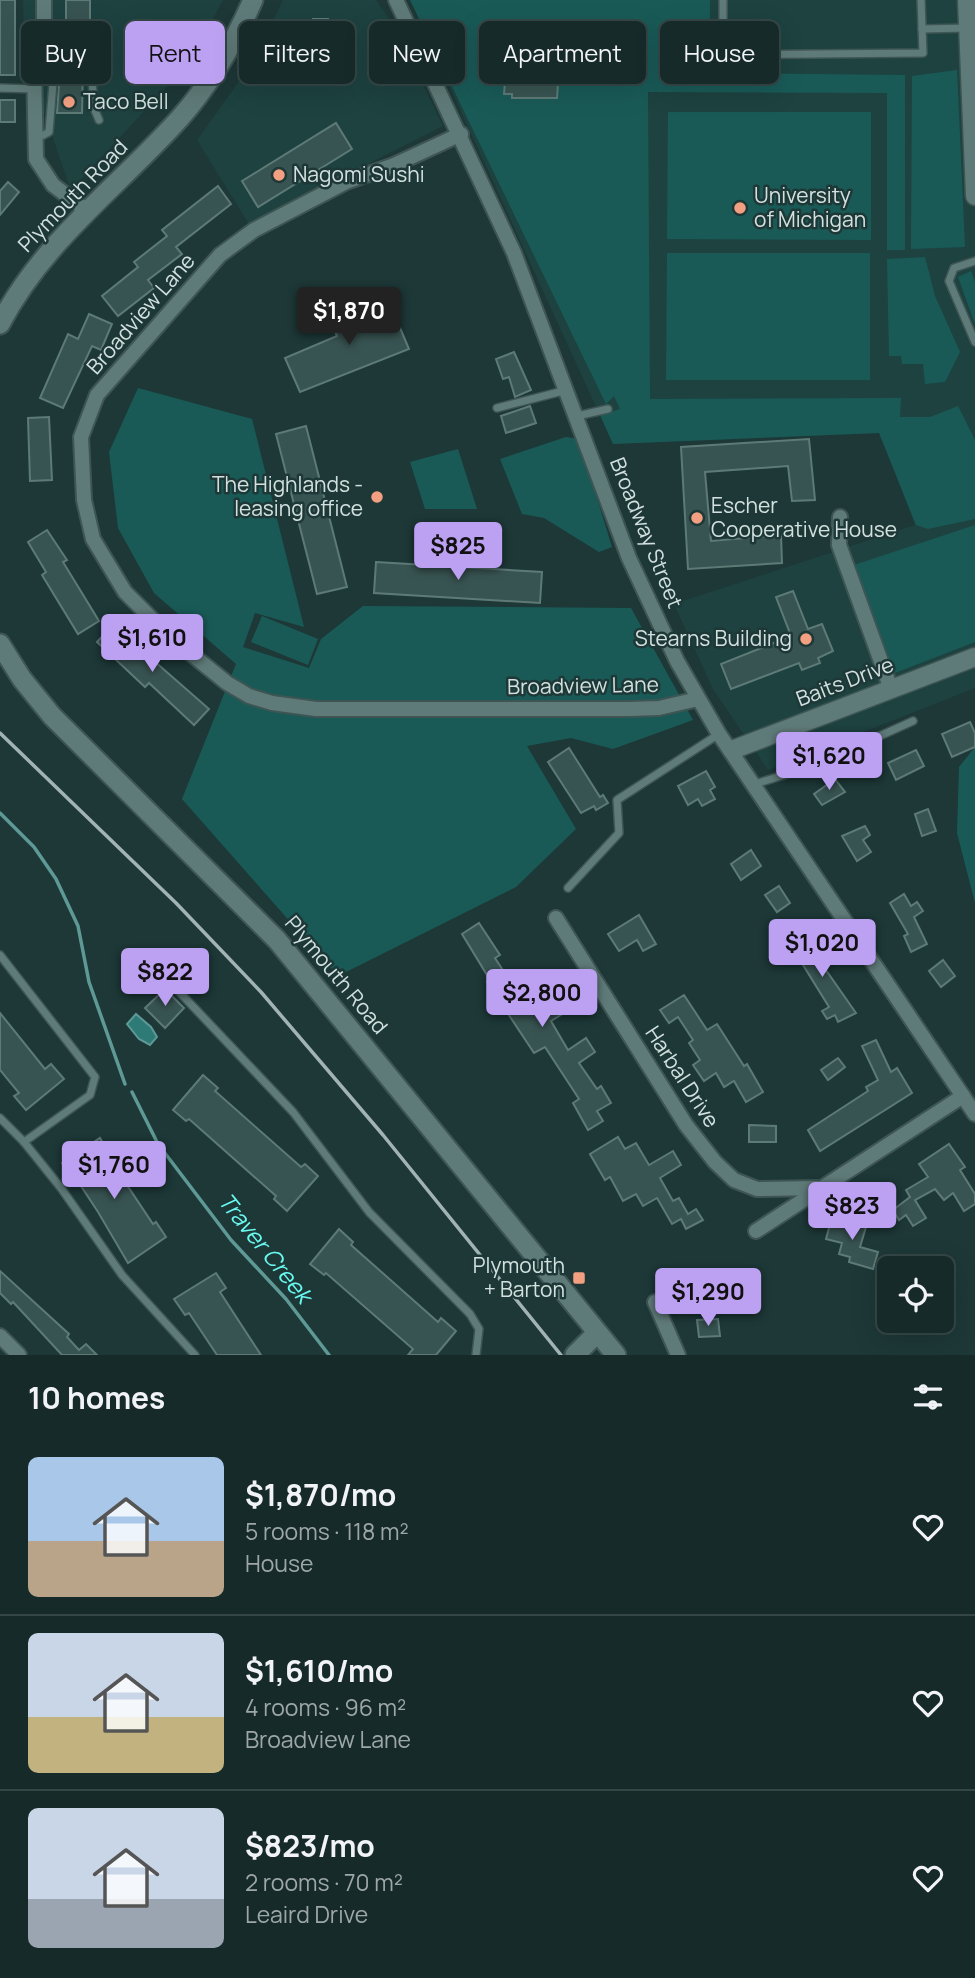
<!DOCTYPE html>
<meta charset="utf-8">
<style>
body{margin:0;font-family:Manrope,sans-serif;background:#233635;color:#f1f3f6;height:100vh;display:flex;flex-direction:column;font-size:26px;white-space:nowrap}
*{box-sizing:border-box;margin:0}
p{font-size:23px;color:#9ea7a8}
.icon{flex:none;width:38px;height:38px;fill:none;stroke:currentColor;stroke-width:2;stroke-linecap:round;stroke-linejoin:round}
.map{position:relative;height:1355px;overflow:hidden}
.details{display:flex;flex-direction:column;background:#162a29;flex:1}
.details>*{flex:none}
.banner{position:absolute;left:21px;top:21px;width:934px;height:63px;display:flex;gap:14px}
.buttons{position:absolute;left:877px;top:1256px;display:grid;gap:14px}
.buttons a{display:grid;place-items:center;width:77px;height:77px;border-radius:10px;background:#162a29;box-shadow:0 7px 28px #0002,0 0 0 2px #354646;font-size:35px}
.price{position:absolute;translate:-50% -60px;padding:0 16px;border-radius:7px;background:#bca0f2;color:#111;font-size:23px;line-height:46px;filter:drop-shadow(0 2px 4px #0008)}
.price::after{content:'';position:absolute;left:50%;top:42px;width:21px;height:16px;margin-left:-10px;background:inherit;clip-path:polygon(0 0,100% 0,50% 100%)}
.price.on{background:#222;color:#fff}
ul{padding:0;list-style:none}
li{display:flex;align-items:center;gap:21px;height:175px;padding:0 28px}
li+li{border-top:2px solid #354646}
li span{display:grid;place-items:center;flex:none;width:196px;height:140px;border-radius:10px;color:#555}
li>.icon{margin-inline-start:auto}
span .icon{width:84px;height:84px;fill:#fffc;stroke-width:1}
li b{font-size:30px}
h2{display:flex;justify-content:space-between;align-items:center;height:84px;padding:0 28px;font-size:30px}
.pill{padding:0 24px;border-radius:10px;background:#162a29;box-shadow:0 7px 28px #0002,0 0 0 2px #354646;font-size:24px;line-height:63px}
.pill.on{background:#bca0f2;color:#111}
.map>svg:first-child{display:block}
.built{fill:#1d4240}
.green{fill:#195a57}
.water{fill:#2d7a76;stroke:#5e9996;stroke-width:2}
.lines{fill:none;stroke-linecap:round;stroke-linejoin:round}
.stream{stroke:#5e9996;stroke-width:3.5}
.building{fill:#385452;stroke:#5d7a77;stroke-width:2}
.service-casing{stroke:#3e5554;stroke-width:10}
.minor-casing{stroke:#3e5554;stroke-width:18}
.tertiary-casing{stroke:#3e5554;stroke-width:21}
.secondary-casing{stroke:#3e5554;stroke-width:23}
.service{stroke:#5f7b79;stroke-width:7}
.minor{stroke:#5f7b79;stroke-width:14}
.tertiary{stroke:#5f7b79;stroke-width:18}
.secondary{stroke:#5f7b79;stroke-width:19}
.rail{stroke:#a1b4b3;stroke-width:3.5}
.poi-dot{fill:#f3a082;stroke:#1d3837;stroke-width:2.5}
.labels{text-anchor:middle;stroke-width:5;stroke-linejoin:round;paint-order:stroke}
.poi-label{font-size:21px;fill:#d2e1e0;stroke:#1d3837;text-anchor:start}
.street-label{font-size:21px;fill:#d2e1e0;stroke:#1d3837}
.water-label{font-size:23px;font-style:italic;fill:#69f9f1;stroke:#1d3837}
</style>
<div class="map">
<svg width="975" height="1355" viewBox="0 0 975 1355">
<rect width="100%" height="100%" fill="#1d3837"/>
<!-- built -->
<g class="built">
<polygon points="23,0 223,0 188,64 71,190 24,55"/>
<polygon points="283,0 376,0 397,30 443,126 249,224 197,140 253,62"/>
<polygon points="410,0 975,0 975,688 768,770 713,689 674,604 915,525 880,433 613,444"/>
</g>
<!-- green -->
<g class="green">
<polygon points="410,0 710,0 709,73 905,75 905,250 887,250 887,93 648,92 650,399 901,398 900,417 930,417 958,406 975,440 975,519 928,529 916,525 879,433 613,444 600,415 620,409 614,396 606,404"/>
<polygon points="957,70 965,247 911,249 912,76"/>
<polygon points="668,112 871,112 871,240 667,239"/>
<polygon points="667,253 870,253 870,380 666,380"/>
<polygon points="925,257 935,296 960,352 945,382 925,384 923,364 902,364 901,356 889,356 887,259"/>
<polygon points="971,271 975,282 975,324 958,277"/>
<polygon points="138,388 252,419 304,627 255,613 243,647 309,668 321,639 363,606 631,608 693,720 613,749 571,738 527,746 576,829 516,887 338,976 182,799 236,664 154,593 118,528 109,452"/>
<polygon points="566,437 579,439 612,547 599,552 544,518 522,514 500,459"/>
<polygon points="458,449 477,509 425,509 410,462"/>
<polygon points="975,525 975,642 895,673 854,565"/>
<polygon points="262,616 318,639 308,665 251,642"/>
<polygon points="975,747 975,903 957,833 959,767"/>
</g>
<!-- water -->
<polygon class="water" points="136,1014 151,1027 157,1037 150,1045 139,1039 127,1024"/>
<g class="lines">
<!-- stream -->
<g class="stream">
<polyline points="0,813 34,847 56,879 78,926 89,982 125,1084"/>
<polyline points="132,1092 158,1144 231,1240 286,1299 329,1355"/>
</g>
</g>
<!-- building -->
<g class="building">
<rect x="0" y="0" width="15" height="75"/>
<polygon points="66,0 90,0 90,53 66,54"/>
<polygon points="313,19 328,19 328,47 348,47 348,76 310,76 311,57 274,40 280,27 313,42"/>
<polygon points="66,66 83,67 82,113 57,113 60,72"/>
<polygon points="505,82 558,84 557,98 512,98 512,94 504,94"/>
<rect x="0" y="100" width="15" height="22"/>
<polygon points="336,123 352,149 258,207 242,181"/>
<polygon points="8,182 19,192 0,215 0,191"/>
<polygon points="218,186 231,204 176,247 182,254 148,280 154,288 118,316 102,296 138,267 134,262 167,236 162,230"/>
<polygon points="389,302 409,349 300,392 285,358 337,336 328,315 343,308 348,320"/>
<polygon points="89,314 112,324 101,350 92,346 63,408 40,398 68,334 78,339"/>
<polygon points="514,352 531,390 515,397 509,377 503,379 496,359"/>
<polygon points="530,406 536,423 506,433 501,416"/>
<polygon points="49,417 52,480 30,481 28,418"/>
<polygon points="306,426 347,587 317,594 276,434"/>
<polygon points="809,439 815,500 792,501 788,466 705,472 711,541 781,535 782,563 688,569 681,447"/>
<polygon points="47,530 67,560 63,562 99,621 78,634 42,575 46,572 28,542"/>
<polygon points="376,562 542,572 540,603 374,593"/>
<polygon points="793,591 808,629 822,624 833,651 818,658 820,663 802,670 799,663 731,689 721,664 791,636 776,597"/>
<polygon points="113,625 209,709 194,725 149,683 145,687 97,642"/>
<polygon points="970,722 975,733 975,747 952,757 942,734"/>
<polygon points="569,748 600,797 603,795 608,803 596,810 594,806 581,813 548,762"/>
<polygon points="916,750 924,766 896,780 888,763"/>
<polygon points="706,771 715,787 710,790 715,799 702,806 698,799 688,805 678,786"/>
<polygon points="835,779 845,792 822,805 814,794"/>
<polygon points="928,809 936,831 922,836 915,814"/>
<polygon points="865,826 870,835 863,840 871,852 857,861 842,836"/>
<polygon points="751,850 761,866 741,880 731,864"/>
<polygon points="779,886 790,903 777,912 765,895"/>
<polygon points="904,894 911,906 917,902 923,911 914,917 927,944 911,952 904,936 908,934 890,903"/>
<polygon points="639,915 656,944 643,951 637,940 619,951 608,934"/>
<polygon points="479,923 500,955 495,958 530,1012 559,994 569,1010 551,1021 568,1050 586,1038 595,1052 579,1063 597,1089 601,1086 611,1103 597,1111 603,1121 588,1130 573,1103 579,1099 545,1047 534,1053 487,982 490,980 462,934"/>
<polygon points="809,932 818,946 812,950 856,1013 838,1022 835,1015 827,1019 822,1011 829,1007 790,944"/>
<polygon points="943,960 955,976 941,987 929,971"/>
<polygon points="165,989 184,1008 165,1028 145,1008"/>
<polygon points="684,995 707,1030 717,1024 744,1066 747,1064 763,1092 746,1102 734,1081 724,1087 716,1073 704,1081 693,1065 700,1060 689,1043 693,1040 678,1017 669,1023 660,1010"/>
<polygon points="0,1013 45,1069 51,1064 64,1079 26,1110 14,1096 19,1093 0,1070"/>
<polygon points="876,1040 891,1072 897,1068 912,1093 820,1151 808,1130 868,1091 866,1087 878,1080 862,1046"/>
<polygon points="838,1058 845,1067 828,1080 821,1070"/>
<polygon points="203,1075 218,1088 215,1091 301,1167 305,1164 318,1176 287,1211 274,1199 276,1196 189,1119 186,1121 173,1110"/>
<polygon points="749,1125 776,1126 776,1142 749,1142"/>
<polygon points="618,1137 625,1149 636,1143 649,1165 673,1151 681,1165 660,1178 673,1201 679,1198 688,1214 696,1209 703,1220 686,1229 681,1219 672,1224 657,1198 643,1206 636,1194 623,1201 610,1177 605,1180 590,1154"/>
<polygon points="100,1138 110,1154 107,1155 153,1224 156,1222 166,1237 128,1263 98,1212 73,1174 70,1176 62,1163"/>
<polygon points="949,1144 965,1167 960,1170 975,1194 975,1204 964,1211 953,1193 944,1200 935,1189 915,1200 926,1218 913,1226 906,1215 899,1220 893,1210 910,1197 906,1190 928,1177 919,1164"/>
<polygon points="832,1217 866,1227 860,1247 878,1252 873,1269 849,1262 850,1257 839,1254 842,1243 826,1239"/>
<polygon points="339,1229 353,1242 351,1245 438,1322 441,1318 456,1331 436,1355 408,1355 413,1349 326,1273 324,1275 310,1264"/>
<polygon points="0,1271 69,1334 67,1337 79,1350 86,1344 97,1355 62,1355 13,1302 11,1304 0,1293"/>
<polygon points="216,1273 226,1288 220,1292 261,1355 217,1355 189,1313 185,1315 174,1299"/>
<polygon points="718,1319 720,1336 699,1337 697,1320"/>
</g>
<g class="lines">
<!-- service casing -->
<g class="service-casing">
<g id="service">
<polyline points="723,0 723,55 923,53 921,0"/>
<polyline points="922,29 967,28"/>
<polyline points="0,88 34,89"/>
<polyline points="34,140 49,132 54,71 56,63 63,60 86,61 91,65 94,108 99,120"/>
<polyline points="975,261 954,268 949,281 975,342"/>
<polyline points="497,408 567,390"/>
<polyline points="577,416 608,409"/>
<polyline points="755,784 813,766 913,721"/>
<polyline points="568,888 619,833 617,800 719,734"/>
<polyline points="0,955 95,1077 90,1095 24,1142"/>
<polyline points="168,980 293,1112 369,1212 470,1314 479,1329 476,1355"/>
<polyline points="0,1118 24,1142 61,1188 122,1275 195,1355"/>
</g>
</g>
<!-- minor casing -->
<g class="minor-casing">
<g id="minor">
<polyline points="44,0 44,38 34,67 36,159 53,185 87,211"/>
<polyline points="396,0 514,253 629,558 677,661 719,734 975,1114"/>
<polyline points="461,134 394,165 346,182 254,230 220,255 97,395 81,437 84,500 93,539 125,592 169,636 227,683 249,696 272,703 316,709 630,709 659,708 698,699"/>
<polyline points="840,517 839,545 891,689"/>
<polyline points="556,918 686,1125 715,1162 734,1180 757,1189 818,1188"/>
<polyline points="756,1231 963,1096"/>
<polyline points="655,1302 678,1355"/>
<polyline points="0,1336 19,1355"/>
</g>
</g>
<!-- tertiary casing -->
<g class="tertiary-casing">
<g id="tertiary">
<polyline points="967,0 975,196"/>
<polyline points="732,750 975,657"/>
</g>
</g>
<!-- secondary casing -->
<g class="secondary-casing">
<g id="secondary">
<path d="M0,324C43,241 118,187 180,118C211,83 234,43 253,0"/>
<polyline points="0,644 22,679 52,716 277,940 616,1355"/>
<polyline points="575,1355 597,1333"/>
</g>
</g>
<!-- service -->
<use href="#service" class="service"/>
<!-- minor -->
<use href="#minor" class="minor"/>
<!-- tertiary -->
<use href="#tertiary" class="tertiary"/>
<!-- secondary -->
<use href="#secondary" class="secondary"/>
<!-- rail -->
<polyline class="rail" points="0,733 176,903 261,992 383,1135 561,1355"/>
</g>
<!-- markers -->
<g class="poi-dot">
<circle cx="69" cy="102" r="7"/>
<circle cx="279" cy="175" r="7"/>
<circle cx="740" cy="208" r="7"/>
<circle cx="377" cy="497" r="7"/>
<circle cx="697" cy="518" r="7"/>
<circle cx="806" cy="639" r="7"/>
<rect x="572" y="1271" width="14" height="14" rx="3.5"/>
</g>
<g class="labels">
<!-- poi labels -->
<g class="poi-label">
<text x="83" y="109">Taco Bell</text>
<text x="293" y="182">Nagomi Sushi</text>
<text x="754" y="203">University<tspan x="754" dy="24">of Michigan</tspan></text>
<text x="363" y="492" text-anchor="end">The Highlands -<tspan x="363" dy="24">leasing office</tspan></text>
<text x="711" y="513">Escher<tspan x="711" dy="24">Cooperative House</tspan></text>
<text x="792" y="646" text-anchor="end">Stearns Building</text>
<text x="565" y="1273" text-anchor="end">Plymouth<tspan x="565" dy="24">+ Barton</tspan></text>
</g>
<!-- street labels -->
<g class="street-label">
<text transform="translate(73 196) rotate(-46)" y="7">Plymouth Road</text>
<text transform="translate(141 314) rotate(-49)" y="7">Broadview Lane</text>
<text transform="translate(646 533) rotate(68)" y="7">Broadway Street</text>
<text transform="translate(845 682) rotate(-21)" y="7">Baits Drive</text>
<text transform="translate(583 686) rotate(-1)" y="7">Broadview Lane</text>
<text transform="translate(336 975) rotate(50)" y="7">Plymouth Road</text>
<text transform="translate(682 1077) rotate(57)" y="7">Harbal Drive</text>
</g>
<!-- water labels -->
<g class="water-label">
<text transform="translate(265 1248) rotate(51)" y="8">Traver Creek</text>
</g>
</g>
</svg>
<div class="buttons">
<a><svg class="icon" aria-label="locate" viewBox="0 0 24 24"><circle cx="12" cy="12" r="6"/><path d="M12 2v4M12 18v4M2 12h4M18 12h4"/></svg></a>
</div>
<b class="price on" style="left:349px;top:347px">$1,870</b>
<b class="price" style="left:458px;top:582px">$825</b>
<b class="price" style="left:152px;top:674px">$1,610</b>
<b class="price" style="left:829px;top:792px">$1,620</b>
<b class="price" style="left:822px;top:979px">$1,020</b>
<b class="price" style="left:165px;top:1008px">$822</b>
<b class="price" style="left:542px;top:1029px">$2,800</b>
<b class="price" style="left:114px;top:1201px">$1,760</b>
<b class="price" style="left:852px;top:1242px">$823</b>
<b class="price" style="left:708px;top:1328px">$1,290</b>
<div class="banner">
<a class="pill">Buy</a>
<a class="pill on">Rent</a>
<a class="pill">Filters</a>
<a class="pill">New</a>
<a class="pill">Apartment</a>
<a class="pill">House</a>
</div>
</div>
<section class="details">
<h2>10 homes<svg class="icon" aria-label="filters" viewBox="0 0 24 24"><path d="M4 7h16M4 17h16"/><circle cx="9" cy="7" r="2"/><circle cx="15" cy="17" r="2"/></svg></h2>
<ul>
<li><span style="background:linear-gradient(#a9c7e8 60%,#b9a48a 0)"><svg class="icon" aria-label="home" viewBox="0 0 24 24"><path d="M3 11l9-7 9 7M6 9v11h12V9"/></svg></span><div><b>$1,870/mo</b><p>5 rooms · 118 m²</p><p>House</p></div><svg class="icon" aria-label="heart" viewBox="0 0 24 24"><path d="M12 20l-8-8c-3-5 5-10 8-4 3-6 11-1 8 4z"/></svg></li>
<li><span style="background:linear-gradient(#c9d6e8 60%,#c2b280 0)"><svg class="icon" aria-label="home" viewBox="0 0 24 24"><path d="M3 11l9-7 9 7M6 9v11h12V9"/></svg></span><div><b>$1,610/mo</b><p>4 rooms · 96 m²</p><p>Broadview Lane</p></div><svg class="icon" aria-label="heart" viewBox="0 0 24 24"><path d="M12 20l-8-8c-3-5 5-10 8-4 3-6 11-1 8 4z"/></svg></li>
<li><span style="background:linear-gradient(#c9d6e8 65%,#9aa5b1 0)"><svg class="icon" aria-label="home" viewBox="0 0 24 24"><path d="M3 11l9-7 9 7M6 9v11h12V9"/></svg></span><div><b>$823/mo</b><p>2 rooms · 70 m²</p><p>Leaird Drive</p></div><svg class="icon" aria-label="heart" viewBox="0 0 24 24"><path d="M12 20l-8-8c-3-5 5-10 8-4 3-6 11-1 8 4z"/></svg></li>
</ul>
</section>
